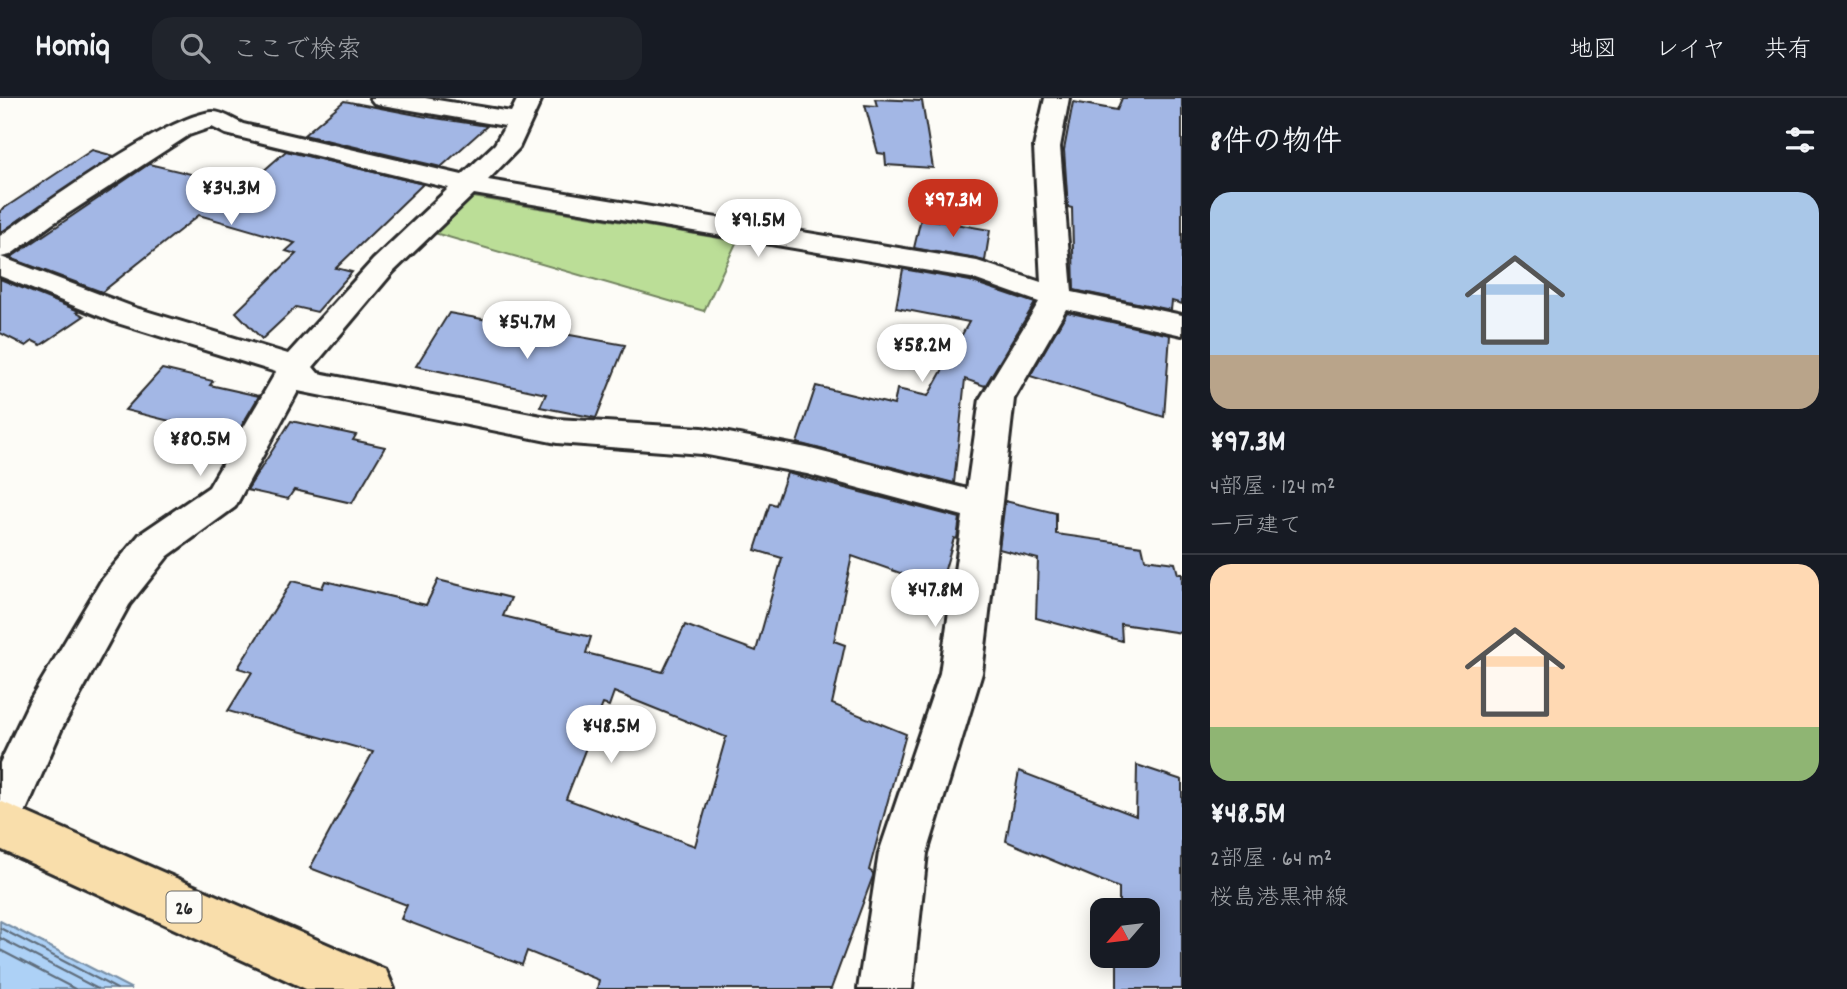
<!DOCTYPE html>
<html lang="ja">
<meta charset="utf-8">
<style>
body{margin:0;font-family:Dekko,"Klee One",sans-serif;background:#20242c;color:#f1f3f6;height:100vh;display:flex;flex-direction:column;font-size:26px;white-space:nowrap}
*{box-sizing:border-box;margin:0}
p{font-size:23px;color:#9ea1a6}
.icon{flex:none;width:38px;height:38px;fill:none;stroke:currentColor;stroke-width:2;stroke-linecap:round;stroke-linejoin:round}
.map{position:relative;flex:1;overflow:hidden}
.sheet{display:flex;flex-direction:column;background:#171b24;width:665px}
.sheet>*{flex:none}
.needle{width:46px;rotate:242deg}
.tools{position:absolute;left:1090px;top:800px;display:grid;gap:14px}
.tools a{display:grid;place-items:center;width:70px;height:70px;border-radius:14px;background:#171b24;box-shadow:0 4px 18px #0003;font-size:35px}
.price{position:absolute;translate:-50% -60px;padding:0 16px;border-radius:24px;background:#fff;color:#222;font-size:23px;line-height:46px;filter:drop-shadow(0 2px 4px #0008)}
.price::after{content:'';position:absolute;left:50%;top:42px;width:21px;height:16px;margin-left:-10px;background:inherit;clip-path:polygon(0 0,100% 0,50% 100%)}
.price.active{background:#c8321e;color:#fff}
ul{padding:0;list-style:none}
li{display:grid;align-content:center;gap:14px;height:371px;padding:0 28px}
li+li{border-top:2px solid #363941}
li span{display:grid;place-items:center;height:217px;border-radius:21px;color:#555}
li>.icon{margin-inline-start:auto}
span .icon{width:126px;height:126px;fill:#fffc;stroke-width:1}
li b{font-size:30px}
h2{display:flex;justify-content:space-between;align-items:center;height:84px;padding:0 28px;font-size:30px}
header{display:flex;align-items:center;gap:42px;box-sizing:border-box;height:98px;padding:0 35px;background:#171b24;border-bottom:2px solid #363941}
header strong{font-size:33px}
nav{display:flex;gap:38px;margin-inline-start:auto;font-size:24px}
.search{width:490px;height:63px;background:#20242c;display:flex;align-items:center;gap:18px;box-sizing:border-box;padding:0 24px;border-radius:21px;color:#9ea1a6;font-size:26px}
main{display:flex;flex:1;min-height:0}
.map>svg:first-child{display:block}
.green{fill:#bbde97;stroke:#738461;stroke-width:2}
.water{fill:#add1f6;stroke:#798fa5;stroke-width:2}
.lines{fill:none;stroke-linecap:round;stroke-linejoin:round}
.shore{stroke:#5f6d7c;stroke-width:2}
.building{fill:#a3b7e5;stroke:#2b2b2b;stroke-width:2;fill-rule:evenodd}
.street-casing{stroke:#2b2b2b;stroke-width:6}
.primary-casing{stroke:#2b2b2b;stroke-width:6}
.street{fill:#fdfcf7;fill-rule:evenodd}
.primary{fill:#f9deab;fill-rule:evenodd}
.labels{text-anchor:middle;stroke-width:5;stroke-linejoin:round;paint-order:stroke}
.shield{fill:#fdfcf7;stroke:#6a6a68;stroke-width:2}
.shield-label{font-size:19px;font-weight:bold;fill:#2b2b2b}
</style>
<header>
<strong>Homiq</strong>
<div class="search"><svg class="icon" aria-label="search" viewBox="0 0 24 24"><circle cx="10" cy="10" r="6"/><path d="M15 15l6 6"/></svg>ここで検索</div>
<nav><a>地図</a><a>レイヤ</a><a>共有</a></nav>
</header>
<main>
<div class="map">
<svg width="1182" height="891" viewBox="0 0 1182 891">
<rect width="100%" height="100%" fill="#fdfcf7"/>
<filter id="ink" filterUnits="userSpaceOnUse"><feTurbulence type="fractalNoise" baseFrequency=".0143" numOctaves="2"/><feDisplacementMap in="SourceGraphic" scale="14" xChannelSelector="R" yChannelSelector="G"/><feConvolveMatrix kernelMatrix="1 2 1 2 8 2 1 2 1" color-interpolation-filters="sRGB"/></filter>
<g filter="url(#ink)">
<!-- green -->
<polygon class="green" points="467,98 737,143 704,213 431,134"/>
<!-- water -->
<polygon class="water" points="0,823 132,891 0,891"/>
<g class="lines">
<!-- shore -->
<g class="shore">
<polyline points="0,830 117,891"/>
<polyline points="0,840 98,891"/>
<polyline points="0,852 75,891"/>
</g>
</g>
<!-- building -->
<g class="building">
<polygon points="1122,0 1182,0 1182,206 1172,203 1171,212 1074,192 1072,110 1068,109 1064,52 1073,4 1117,12"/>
<polygon points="875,1 922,3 933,70 886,67 885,56 878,55 865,7 877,8"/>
<polygon points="344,3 422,18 487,28 441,69 304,37"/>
<polygon points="92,52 114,58 0,135 0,113"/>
<polygon points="286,53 423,86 336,170 352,174 317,214 296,209 262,241 236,214 296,156 286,153 295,145 199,117 102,194 10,160 149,66 245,89"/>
<polygon points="921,120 990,132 985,163 914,150"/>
<polygon points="903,171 970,183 1035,205 985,288 965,281 954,385 797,345 816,288 894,307 897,291 928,298 969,224 896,210"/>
<polygon points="0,181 79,213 77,214 84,218 41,247 33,243 26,248 0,235"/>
<polygon points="1067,214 1170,237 1164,319 1030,278"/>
<polygon points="449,215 625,247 596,320 540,309 546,296 416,268"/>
<polygon points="162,271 213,283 210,287 259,298 235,339 125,312"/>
<polygon points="291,323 356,337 353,342 385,349 352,405 294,392 288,401 247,392"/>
<path d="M787,375L960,420L957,441L954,440L940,489L852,458L834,543L845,547L832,606L906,636L869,772L873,775V778L831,891H597L599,882L527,853L522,867L401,821L407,807L310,770L373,654L228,613L252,574L238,570L292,483L322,490L325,483L426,507L438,482L511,500L503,518L591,539L586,555L663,574L685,527L756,553L782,460L755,452L770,405L776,407ZM614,594L726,639L695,748L566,701L603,606L609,608Z"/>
<polygon points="1005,403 1056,415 1056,436 1142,448 1145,461 1175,465 1178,476 1182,476 1182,535 1121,526 1122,543 1036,520 1038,461 999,451"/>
<polygon points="1137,667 1182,682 1182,891 1117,891 1117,858 1148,858 1148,812 1119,812 1119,790 1006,743 1019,673 1136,718"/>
</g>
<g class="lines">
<!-- street casing -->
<g class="street-casing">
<path id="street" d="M370,0H425L511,14L518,0H542L519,50L488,82L977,163L1041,184L1034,49L1045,0H1069L1060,49L1072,194L1182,217V237L1066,211L1014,301L982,575L927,755L912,891H858L879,755L940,575L963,418L807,376L702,356L557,345L298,293L235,409L168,458L129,507L62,630L17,733L0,740V665L29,604L101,483L140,436L209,389L276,274L114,224L0,178V138C39,110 171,15 213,14C223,14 234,22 243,26L462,77L495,46L505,28L382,7L374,5ZM212,29L226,36L449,90L373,162L288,256L136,210L1,159L10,157L52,126L189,37ZM474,96L971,180L1039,204L980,301L967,391L807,350L702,330L557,321L318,275L313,269L393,174Z"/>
</g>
<!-- primary casing -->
<g class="primary-casing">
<polygon id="primary" points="0,703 386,872 394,891 306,891 0,751"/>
</g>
<!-- street -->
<use href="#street" class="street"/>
<!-- primary -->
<use href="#primary" class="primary"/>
</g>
</g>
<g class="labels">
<!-- shield labels -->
<rect class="shield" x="166.5" y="793.5" width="35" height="31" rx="5"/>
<g class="shield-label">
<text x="184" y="816">26</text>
</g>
</g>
</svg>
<div class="tools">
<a><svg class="needle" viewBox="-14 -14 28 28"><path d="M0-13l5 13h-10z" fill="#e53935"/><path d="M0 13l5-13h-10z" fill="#9ea1a6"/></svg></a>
</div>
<b class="price" style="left:231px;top:129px">¥34.3M</b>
<b class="price active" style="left:953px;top:141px">¥97.3M</b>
<b class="price" style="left:758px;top:161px">¥91.5M</b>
<b class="price" style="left:527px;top:263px">¥54.7M</b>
<b class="price" style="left:922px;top:286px">¥58.2M</b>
<b class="price" style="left:200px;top:380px">¥80.5M</b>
<b class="price" style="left:935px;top:531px">¥47.8M</b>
<b class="price" style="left:611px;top:667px">¥48.5M</b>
</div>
<section class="sheet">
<h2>8件の物件<svg class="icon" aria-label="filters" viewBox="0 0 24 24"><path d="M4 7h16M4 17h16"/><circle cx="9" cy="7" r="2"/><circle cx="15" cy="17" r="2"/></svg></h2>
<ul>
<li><span style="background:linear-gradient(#a9c7e8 75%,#b9a48a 0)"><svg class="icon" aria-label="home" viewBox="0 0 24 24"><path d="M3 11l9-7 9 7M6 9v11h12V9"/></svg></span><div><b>¥97.3M</b><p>4部屋 · 124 m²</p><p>一戸建て</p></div></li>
<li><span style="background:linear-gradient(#ffd9b3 75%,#8fb573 0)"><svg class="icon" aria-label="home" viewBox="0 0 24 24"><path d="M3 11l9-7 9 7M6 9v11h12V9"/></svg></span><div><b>¥48.5M</b><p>2部屋 · 64 m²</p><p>桜島港黒神線</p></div></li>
</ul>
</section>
</main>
